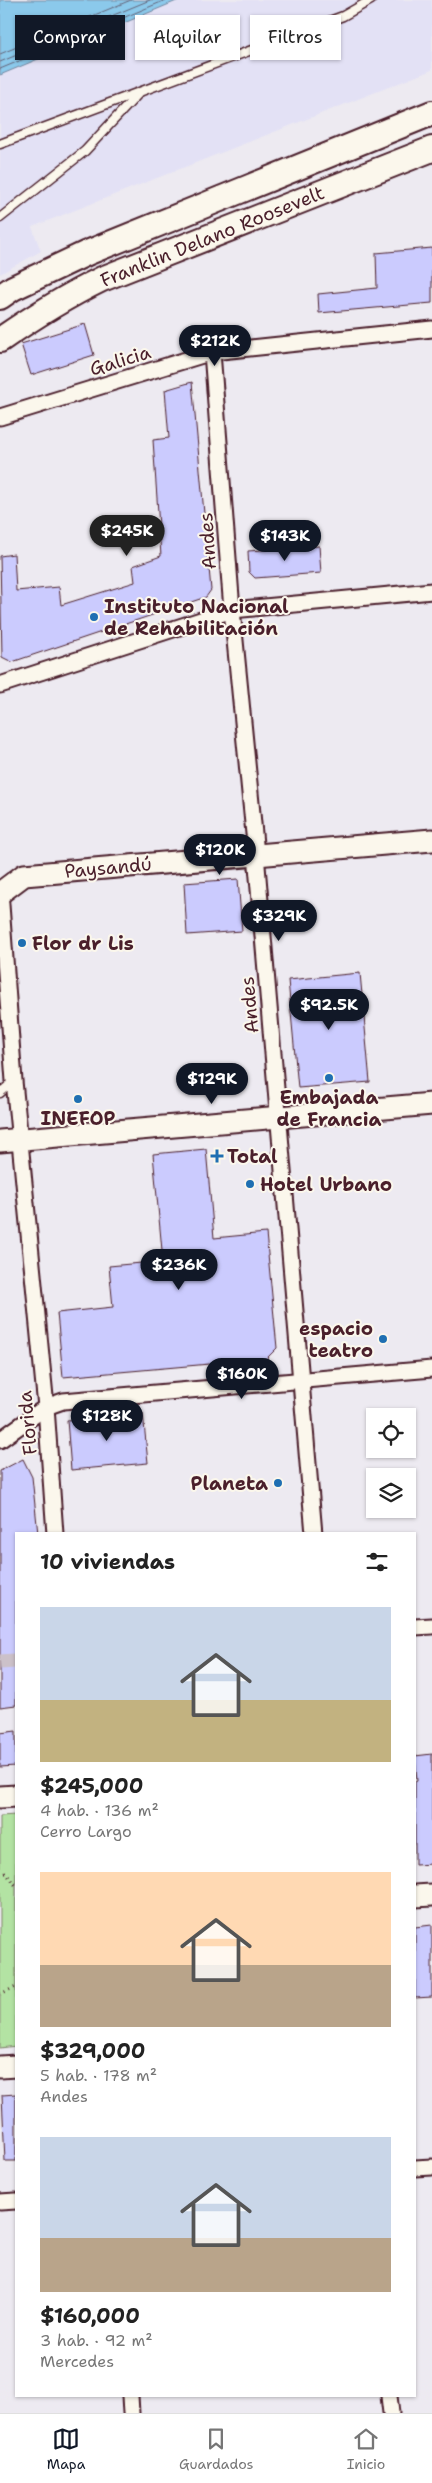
<!DOCTYPE html>
<html lang="es">
<meta charset="utf-8">
<style>
body{margin:0;font-family:"Shantell Sans",sans-serif;background:#f6f6f6;color:#222;height:100vh;display:flex;flex-direction:column;font-size:19px;white-space:nowrap}
*{box-sizing:border-box;margin:0}
p{font-size:16px;color:#767676}
.icon{flex:none;width:28px;height:28px;fill:none;stroke:currentColor;stroke-width:2;stroke-linecap:round;stroke-linejoin:round}
.map{position:relative;flex:1;overflow:hidden}
.details{position:absolute;left:15px;top:1532px;width:401px;height:865px;display:flex;flex-direction:column;background:#fff;border-radius:0px;box-shadow:0 1px 4px #0004}
.details>*{flex:none}
.guide{position:absolute;left:15px;top:15px;width:402px;height:45px;display:flex;gap:10px}
.tools{position:absolute;left:366px;top:1408px;display:grid;gap:10px}
.tools a{display:grid;place-items:center;width:50px;height:50px;border-radius:0px;background:#fff;box-shadow:0 1px 4px #0004;font-size:25px}
.price{position:absolute;translate:-50% -42px;padding:0 11px;border-radius:18px;background:#111827;color:#fff;font-size:16px;line-height:32px;filter:drop-shadow(0 1px 2px #0008)}
.price::after{content:'';position:absolute;left:50%;top:30px;width:15px;height:11px;margin-left:-8px;background:inherit;clip-path:polygon(0 0,100% 0,50% 100%)}
.price.selected{background:#222;color:#fff}
ul{padding:0;list-style:none}
li{display:grid;align-content:center;gap:10px;height:265px;padding:0 25px}
li span{display:grid;place-items:center;height:155px;border-radius:0px;color:#555}
li>.icon{margin-inline-start:auto}
span .icon{width:90px;height:90px;fill:#fffc;stroke-width:1}
li b{font-size:21px}
h2{display:flex;justify-content:space-between;align-items:center;height:60px;padding:0 25px;font-size:21px}
.tag{padding:0 18px;border-radius:0px;background:#fff;box-shadow:0 1px 4px #0004;font-size:18px;line-height:45px}
.tag.selected{background:#111827;color:#fff}
.dock{display:flex;justify-content:space-around;align-items:center;height:70px;border-top:1px solid #e0e0e0;background:#fff;font-size:14px;color:#767676}
.dock a{display:grid;justify-items:center;gap:2px}
.dock .selected{color:#111827}
.map>svg:first-child{display:block}
.built{fill:#e3e1f5}
.green{fill:#b3e3a3;stroke:#7e8167}
.water{fill:#8bc9eb;stroke:#71859e}
.lines{fill:none;stroke-linecap:round;stroke-linejoin:round}
.shore{stroke:#646378;stroke-width:1}
.building{fill:#cbcbfe;stroke:#4a1f2b}
.street-tunnel{stroke:#ccc1c9;stroke-width:15;stroke-dasharray:15 8;stroke-linecap:butt}
.lane-casing{stroke:#4a1f2b;stroke-width:11}
.street-casing{stroke:#4a1f2b;stroke-width:19}
.secondary-casing{stroke:#4a1f2b;stroke-width:25}
.primary-casing{stroke:#4a1f2b;stroke-width:28}
.path{stroke:#4a1f2b;stroke-width:3;stroke-dasharray:1 4;stroke-linecap:butt}
.lane{stroke:#fbf7ec;stroke-width:8}
.street{stroke:#fbf7ec;stroke-width:15}
.secondary{stroke:#fbf7ec;stroke-width:21}
.primary{stroke:#fbf7ec;stroke-width:24}
.poi-dot{fill:#1f6fb2;stroke:#fbf7ec;stroke-width:2}
.labels{text-anchor:middle;stroke-width:4;stroke-linejoin:round;paint-order:stroke}
.street-label{font-size:19px;fill:#4a1f2b;stroke:#fbf7ec}
.poi-label{font-size:19px;font-weight:bold;fill:#4a1f2b;stroke:#fbf7ec;text-anchor:start}
</style>
<div class="map">
<svg width="432" height="2413" viewBox="0 0 432 2413">
<rect width="100%" height="100%" fill="#edeaf1"/>
<filter id="ink" filterUnits="userSpaceOnUse"><feTurbulence type="fractalNoise" baseFrequency=".02" numOctaves="2"/><feDisplacementMap in="SourceGraphic" scale="10" xChannelSelector="R" yChannelSelector="G"/><feConvolveMatrix kernelMatrix="1 2 1 2 8 2 1 2 1" color-interpolation-filters="sRGB"/></filter>
<g filter="url(#ink)">
<!-- built -->
<polygon class="built" points="179,0 432,0 432,70 32,227 41,251 0,274 0,75"/>
<!-- green -->
<polygon class="green" points="16,1815 16,2046 0,2048 0,1816"/>
<!-- water -->
<polygon class="water" points="0,0 179,0 0,75"/>
<g class="lines">
<!-- shore -->
<g class="shore">
<polyline points="0,54 131,0"/>
<polyline points="0,62 150,0"/>
<polyline points="0,69 166,0"/>
</g>
</g>
<!-- building -->
<g class="building">
<polygon points="432,248 432,303 319,313 318,294 377,288 376,253"/>
<polygon points="85,324 94,355 31,375 21,344"/>
<polygon points="192,382 211,590 206,597 12,662 2,657 0,556 14,554 16,591 59,587 61,605 135,582 133,566 161,556 153,440 169,438 165,390"/>
<polygon points="319,546 321,573 255,578 249,572 248,551"/>
<polygon points="238,879 242,931 187,935 184,883"/>
<polygon points="360,973 370,1082 298,1088 288,980"/>
<polygon points="206,1149 214,1238 266,1233 277,1348 266,1359 63,1377 57,1313 113,1307 109,1266 163,1261 153,1154"/>
<polygon points="143,1413 148,1463 71,1470 67,1420"/>
<polygon points="23,1459 32,1477 38,1534 16,1534 16,1705 0,1707 0,1471"/>
<polygon points="16,1731 16,1766 0,1767 0,1733"/>
<polygon points="432,1754 432,1864 415,1865 415,1782 417,1781 415,1756"/>
<polygon points="432,1925 432,1997 415,1998 415,1927"/>
<polygon points="16,2094 16,2161 5,2161 2,2095"/>
</g>
<g class="lines">
<!-- street-tunnel -->
<polyline class="street-tunnel" points="0,1662 16,1661"/>
<!-- lane casing -->
<g class="lane-casing">
<g id="lane">
<polyline points="0,144 343,16 371,0"/>
<polyline points="0,218 85,151 139,93"/>
<polyline points="0,1093 14,1081"/>
</g>
</g>
<!-- street casing -->
<g class="street-casing">
<g id="street">
<polyline points="212,352 232,610 256,854 314,1534"/>
<polyline points="0,417 212,352 432,329"/>
<polyline points="0,685 232,610 432,591"/>
<polyline points="0,891 14,1081 46,1407 55,1534"/>
<polyline points="0,1440 46,1407 63,1401 432,1369"/>
<polyline points="415,1627 432,1626"/>
<polyline points="415,2168 432,2167"/>
<polyline points="0,2202 16,2201"/>
<polyline points="130,2396 131,2413"/>
<polyline points="389,2396 391,2413"/>
</g>
</g>
<!-- secondary casing -->
<g class="secondary-casing">
<g id="secondary">
<polyline points="0,893 24,875 432,840"/>
<polyline points="0,1141 432,1104"/>
<polyline points="0,1797 16,1796"/>
<polyline points="415,1896 432,1895"/>
<polyline points="0,2067 16,2066"/>
</g>
</g>
<!-- primary casing -->
<g class="primary-casing">
<g id="primary">
<polyline points="0,297 13,288 87,253 432,113"/>
<path d="M0,340C33,317 65,297 102,279L432,149"/>
</g>
</g>
<!-- path -->
<g class="path">
<polyline points="0,1874 6,1873 16,1886"/>
<polyline points="0,1994 16,1987"/>
</g>
<!-- lane -->
<use href="#lane" class="lane"/>
<!-- street -->
<use href="#street" class="street"/>
<!-- secondary -->
<use href="#secondary" class="secondary"/>
<!-- primary -->
<use href="#primary" class="primary"/>
</g>
</g>
<!-- markers -->
<g class="poi-dot">
<circle cx="94" cy="617" r="5"/>
<circle cx="22" cy="943" r="5"/>
<circle cx="329" cy="1078" r="5"/>
<circle cx="78" cy="1099" r="5"/>
<path d="M214.5 1148.5h5v5h5v5h-5v5h-5v-5h-5v-5h5z"/>
<circle cx="250" cy="1184" r="5"/>
<circle cx="383" cy="1339" r="5"/>
<circle cx="278" cy="1483" r="5"/>
</g>
<g class="labels">
<!-- street labels -->
<g class="street-label">
<text transform="translate(212 236) rotate(-22)" y="7">Franklin Delano Roosevelt</text>
<text transform="translate(120 360) rotate(-17)" y="7">Galicia</text>
<text transform="translate(207 541) rotate(-94)" y="7">Andes</text>
<text transform="translate(108 867) rotate(-5)" y="7">Paysandú</text>
<text transform="translate(249 1005) rotate(-95)" y="7">Andes</text>
<text transform="translate(27 1423) rotate(-95)" y="7">Florida</text>
</g>
<!-- poi labels -->
<g class="poi-label">
<text x="104" y="613">Instituto Nacional<tspan x="104" dy="22">de Rehabilitación</tspan></text>
<text x="32" y="950">Flor dr Lis</text>
<text x="329" y="1104" text-anchor="middle">Embajada<tspan x="329" dy="22">de Francia</tspan></text>
<text x="78" y="1125" text-anchor="middle">INEFOP</text>
<text x="227" y="1163">Total</text>
<text x="260" y="1191">Hotel Urbano</text>
<text x="373" y="1335" text-anchor="end">espacio<tspan x="373" dy="22">teatro</tspan></text>
<text x="268" y="1490" text-anchor="end">Planeta</text>
</g>
</g>
</svg>
<div class="tools">
<a><svg class="icon" aria-label="locate" viewBox="0 0 24 24"><circle cx="12" cy="12" r="6"/><path d="M12 2v4M12 18v4M2 12h4M18 12h4"/></svg></a>
<a><svg class="icon" aria-label="layers" viewBox="0 0 24 24"><path d="M12 4l9 5-9 5-9-5zM3 14l9 5 9-5"/></svg></a>
</div>
<b class="price" style="left:215px;top:367px">$212K</b>
<b class="price selected" style="left:127px;top:557px">$245K</b>
<b class="price" style="left:285px;top:562px">$143K</b>
<b class="price" style="left:220px;top:876px">$120K</b>
<b class="price" style="left:279px;top:942px">$329K</b>
<b class="price" style="left:329px;top:1031px">$92.5K</b>
<b class="price" style="left:212px;top:1105px">$129K</b>
<b class="price" style="left:179px;top:1291px">$236K</b>
<b class="price" style="left:242px;top:1400px">$160K</b>
<b class="price" style="left:107px;top:1442px">$128K</b>
<div class="guide">
<a class="tag selected">Comprar</a>
<a class="tag">Alquilar</a>
<a class="tag">Filtros</a>
</div>
<section class="details">
<h2>10 viviendas<svg class="icon" aria-label="filters" viewBox="0 0 24 24"><path d="M4 7h16M4 17h16"/><circle cx="9" cy="7" r="2"/><circle cx="15" cy="17" r="2"/></svg></h2>
<ul>
<li><span style="background:linear-gradient(#c9d6e8 60%,#c2b280 0)"><svg class="icon" aria-label="home" viewBox="0 0 24 24"><path d="M3 11l9-7 9 7M6 9v11h12V9"/></svg></span><div><b>$245,000</b><p>4 hab. · 136 m²</p><p>Cerro Largo</p></div></li>
<li><span style="background:linear-gradient(#ffd9b3 60%,#b9a48a 0)"><svg class="icon" aria-label="home" viewBox="0 0 24 24"><path d="M3 11l9-7 9 7M6 9v11h12V9"/></svg></span><div><b>$329,000</b><p>5 hab. · 178 m²</p><p>Andes</p></div></li>
<li><span style="background:linear-gradient(#c9d6e8 65%,#b9a48a 0)"><svg class="icon" aria-label="home" viewBox="0 0 24 24"><path d="M3 11l9-7 9 7M6 9v11h12V9"/></svg></span><div><b>$160,000</b><p>3 hab. · 92 m²</p><p>Mercedes</p></div></li>
</ul>
</section>
</div>
<nav class="dock">
<a class="selected"><svg class="icon" aria-label="map" viewBox="0 0 24 24"><path d="M3 6l6-2 6 2 6-2v14l-6 2-6-2-6 2zM9 4v14M15 6v14"/></svg>Mapa</a>
<a><svg class="icon" aria-label="saved" viewBox="0 0 24 24"><path d="M7 4h10v16l-5-4-5 4z"/></svg>Guardados</a>
<a><svg class="icon" aria-label="home" viewBox="0 0 24 24"><path d="M3 11l9-7 9 7M6 9v11h12V9"/></svg>Inicio</a>
</nav>
